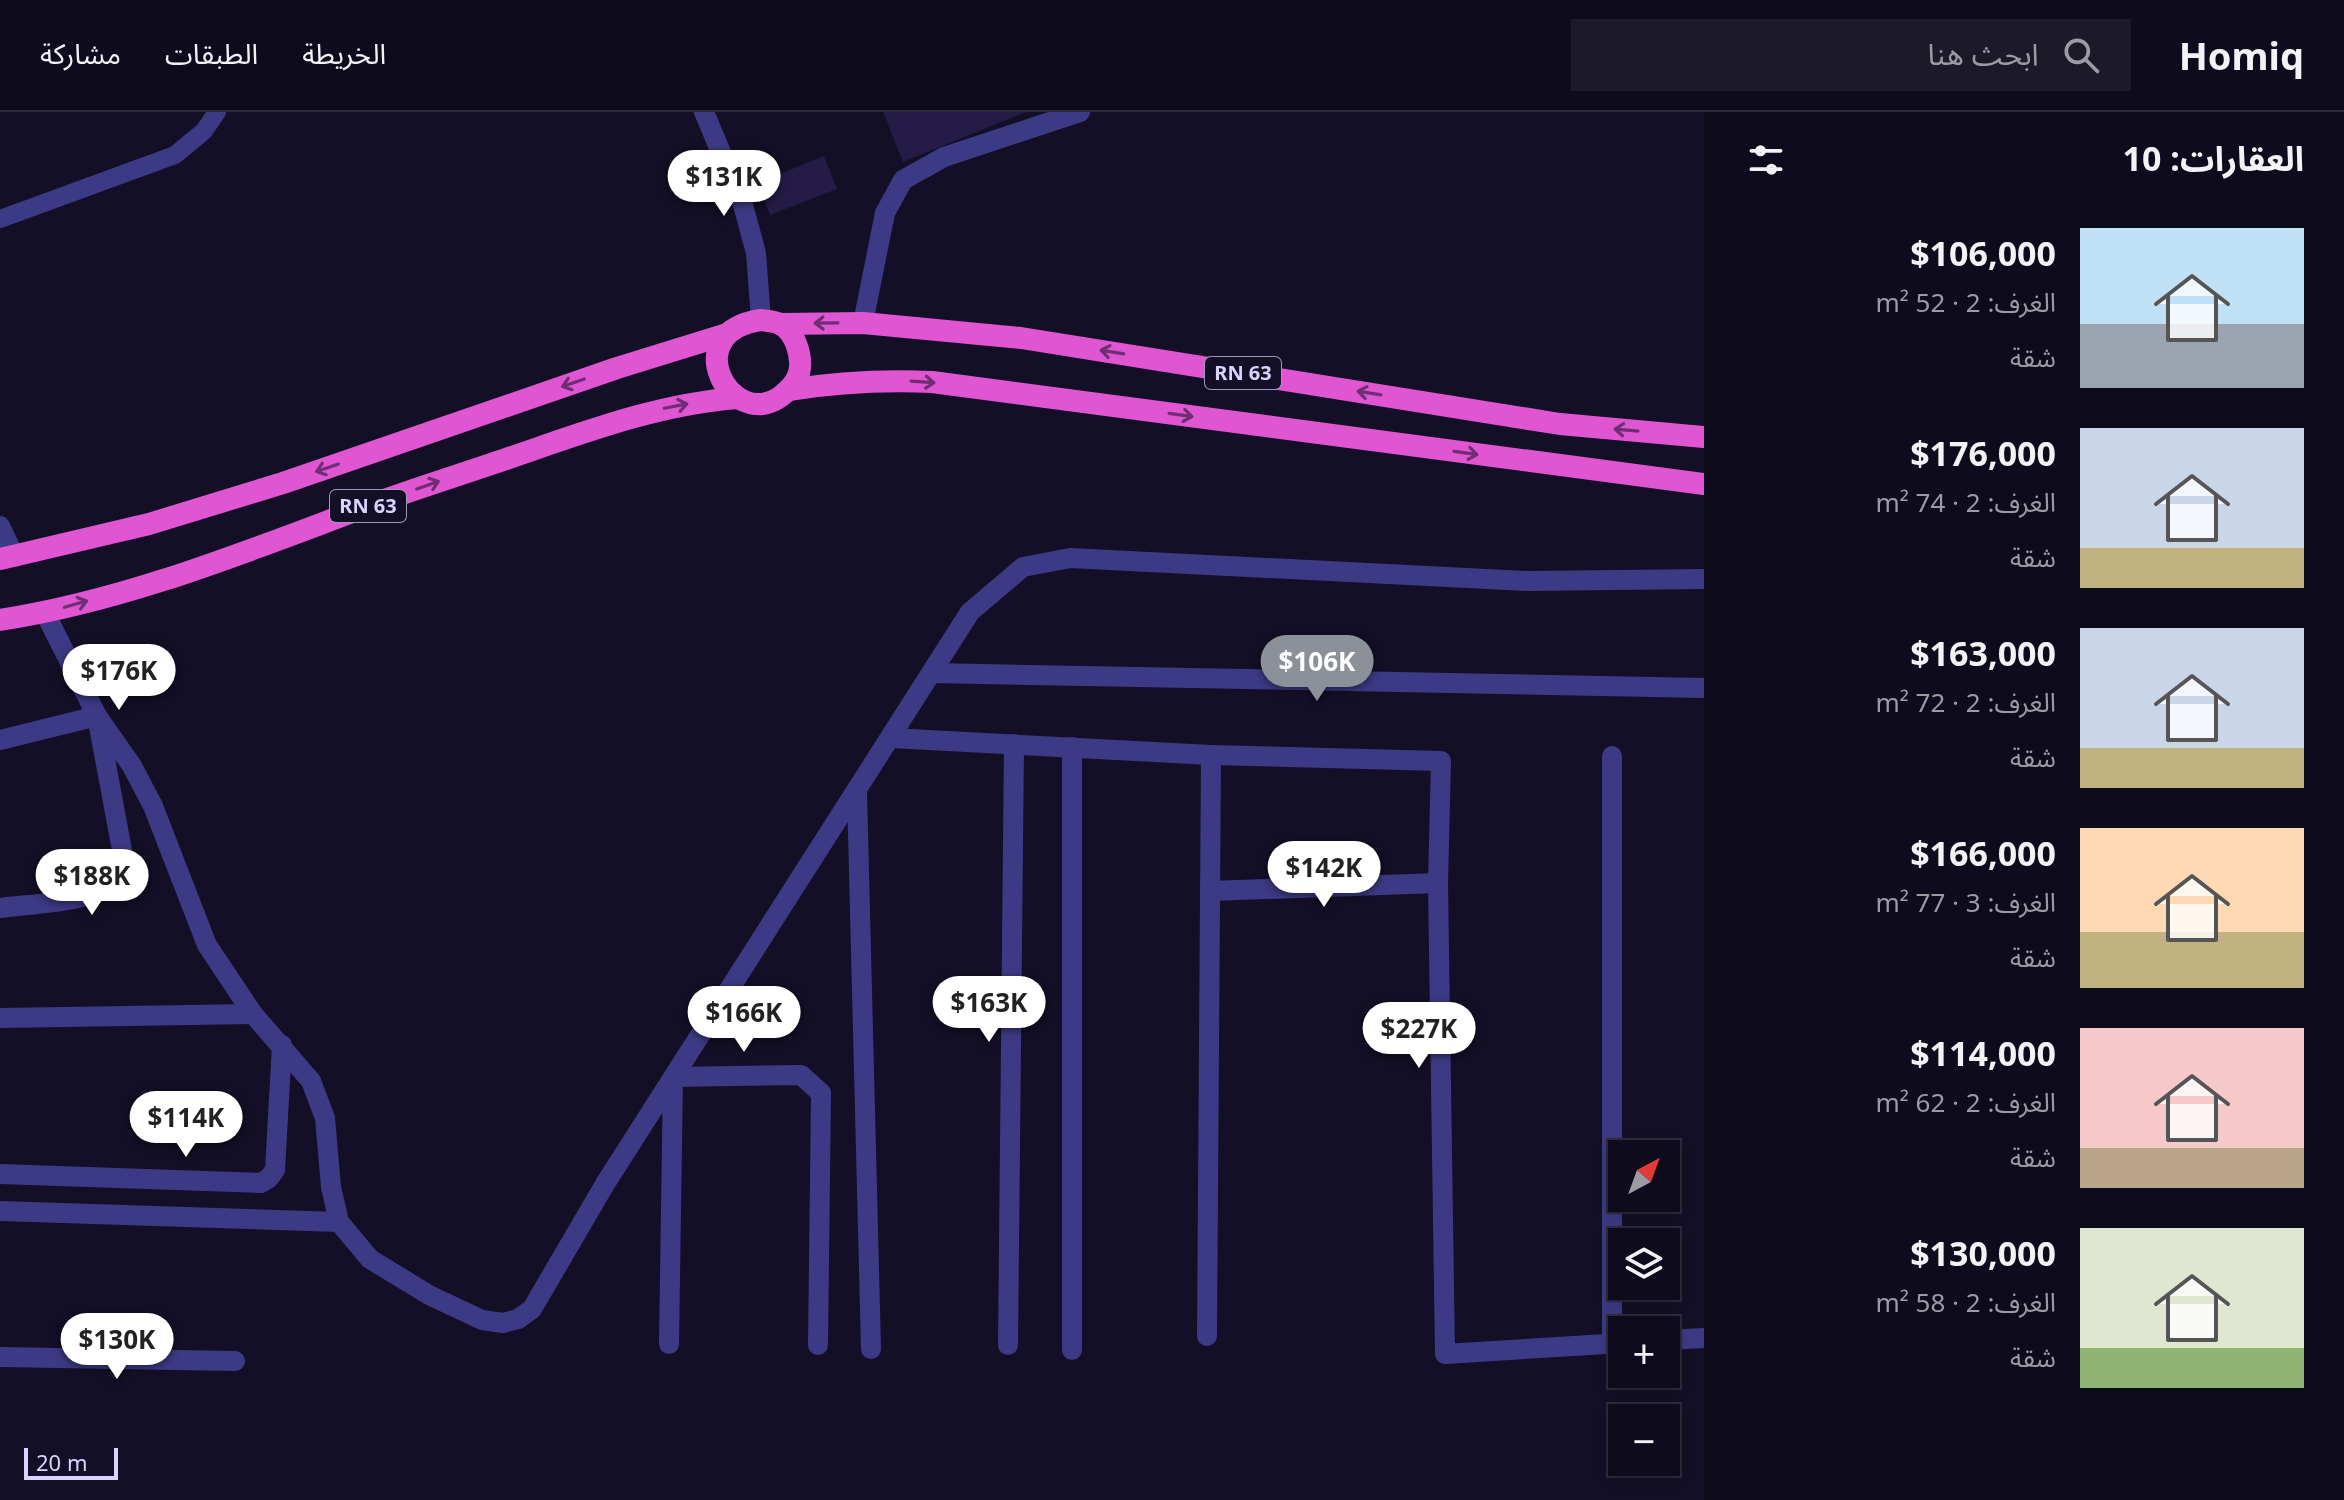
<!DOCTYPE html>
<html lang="ar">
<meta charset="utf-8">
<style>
body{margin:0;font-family:"Noto Sans","Noto Sans Arabic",sans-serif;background:#1c1929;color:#f1f3f6;direction:rtl;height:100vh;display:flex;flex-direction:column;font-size:30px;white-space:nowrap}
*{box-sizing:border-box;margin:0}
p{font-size:26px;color:#9b9ba3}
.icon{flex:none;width:44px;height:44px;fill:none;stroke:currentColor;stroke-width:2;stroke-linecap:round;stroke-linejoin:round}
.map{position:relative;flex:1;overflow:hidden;direction:ltr}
.sheet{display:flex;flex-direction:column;background:#0e0b1c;width:640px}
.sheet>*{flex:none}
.needle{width:52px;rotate:41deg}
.fabs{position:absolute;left:1608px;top:1028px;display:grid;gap:16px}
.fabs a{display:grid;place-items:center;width:72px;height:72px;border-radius:0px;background:#0e0b1c;box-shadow:0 4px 12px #0003,0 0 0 2px #2e2b3b;font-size:40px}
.scale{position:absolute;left:24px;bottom:20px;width:94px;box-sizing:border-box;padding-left:8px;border:4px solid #d9d4ff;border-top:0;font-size:22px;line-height:28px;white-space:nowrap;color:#d9d4ff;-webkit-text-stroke:6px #130f26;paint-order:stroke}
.price{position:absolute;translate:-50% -68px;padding:0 18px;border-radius:28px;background:#fff;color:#222;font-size:26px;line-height:52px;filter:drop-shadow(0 2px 4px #0008)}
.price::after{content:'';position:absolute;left:50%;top:48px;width:24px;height:18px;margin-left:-12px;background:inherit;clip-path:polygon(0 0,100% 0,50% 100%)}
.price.on{background:#8c9099;color:#fff}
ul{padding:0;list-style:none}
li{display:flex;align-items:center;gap:24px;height:200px;padding:0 40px}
li span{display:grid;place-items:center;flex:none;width:224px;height:160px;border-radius:0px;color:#555}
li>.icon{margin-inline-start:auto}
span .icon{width:96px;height:96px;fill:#fffc;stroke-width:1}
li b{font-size:34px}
h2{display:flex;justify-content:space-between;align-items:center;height:96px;padding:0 40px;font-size:34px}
header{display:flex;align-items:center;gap:48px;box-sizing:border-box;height:112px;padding:0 40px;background:#0e0b1c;border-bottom:2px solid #2e2b3b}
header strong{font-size:38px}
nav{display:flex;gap:44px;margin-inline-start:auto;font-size:28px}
.search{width:560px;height:72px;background:#1c1929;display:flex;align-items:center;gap:20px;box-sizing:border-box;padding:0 28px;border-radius:0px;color:#9b9ba3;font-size:30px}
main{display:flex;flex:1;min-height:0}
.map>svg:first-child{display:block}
.building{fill:#241b47}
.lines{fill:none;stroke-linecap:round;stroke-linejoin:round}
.service{stroke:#3d3a85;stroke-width:18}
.minor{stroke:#3d3a85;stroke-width:20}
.tertiary{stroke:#3d3a85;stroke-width:20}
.trunk{stroke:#e055d1;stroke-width:22}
.oneway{stroke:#6f2e73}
.labels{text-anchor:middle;stroke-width:7;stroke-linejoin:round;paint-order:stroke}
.shield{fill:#130f26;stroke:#9e99be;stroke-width:2}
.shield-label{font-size:20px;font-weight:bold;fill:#d9d4ff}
</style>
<header>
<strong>Homiq</strong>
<div class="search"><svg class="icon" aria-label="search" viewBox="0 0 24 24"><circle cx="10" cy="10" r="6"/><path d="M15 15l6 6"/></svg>ابحث هنا</div>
<nav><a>الخريطة</a><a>الطبقات</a><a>مشاركة</a></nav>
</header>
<main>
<section class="sheet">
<h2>العقارات: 10<svg class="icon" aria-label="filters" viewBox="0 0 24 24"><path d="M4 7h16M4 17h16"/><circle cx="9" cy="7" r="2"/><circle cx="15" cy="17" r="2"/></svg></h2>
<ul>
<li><span style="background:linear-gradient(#bfe0f5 60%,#9aa5b1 0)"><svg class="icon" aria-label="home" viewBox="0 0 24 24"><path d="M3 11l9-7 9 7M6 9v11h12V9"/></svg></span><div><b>$106,000</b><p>الغرف: 2 · 52 m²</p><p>شقة</p></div></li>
<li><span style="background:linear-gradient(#c9d6e8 75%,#c2b280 0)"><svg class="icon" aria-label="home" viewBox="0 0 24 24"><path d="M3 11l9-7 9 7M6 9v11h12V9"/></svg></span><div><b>$176,000</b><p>الغرف: 2 · 74 m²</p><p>شقة</p></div></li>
<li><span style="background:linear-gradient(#c9d6e8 75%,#c2b280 0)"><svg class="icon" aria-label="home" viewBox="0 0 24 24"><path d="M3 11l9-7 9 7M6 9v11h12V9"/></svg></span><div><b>$163,000</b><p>الغرف: 2 · 72 m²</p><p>شقة</p></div></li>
<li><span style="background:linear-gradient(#ffd9b3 65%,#c2b280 0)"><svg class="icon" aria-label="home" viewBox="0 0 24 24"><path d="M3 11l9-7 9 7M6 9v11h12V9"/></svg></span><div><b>$166,000</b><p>الغرف: 3 · 77 m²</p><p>شقة</p></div></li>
<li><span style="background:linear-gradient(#f6c9c9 75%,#b9a48a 0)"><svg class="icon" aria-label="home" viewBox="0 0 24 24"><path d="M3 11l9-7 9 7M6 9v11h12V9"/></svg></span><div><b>$114,000</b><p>الغرف: 2 · 62 m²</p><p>شقة</p></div></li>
<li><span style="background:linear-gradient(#dfe7d0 75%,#8fb573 0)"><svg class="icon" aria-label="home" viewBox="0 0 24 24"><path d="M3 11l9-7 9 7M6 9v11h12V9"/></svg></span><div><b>$130,000</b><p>الغرف: 2 · 58 m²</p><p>شقة</p></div></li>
</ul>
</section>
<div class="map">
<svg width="1704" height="1388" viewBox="0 0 1704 1388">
<rect width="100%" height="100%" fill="#130f26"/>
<!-- building -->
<g class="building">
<polygon points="883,0 1026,0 903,50"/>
<polygon points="824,44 837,77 770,103 758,71"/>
</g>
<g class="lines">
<!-- service -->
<polyline class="service" points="0,107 175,43 204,19 217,0"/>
<!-- minor -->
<g class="minor">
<polyline points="863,211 885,101 903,68 944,45 1080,0"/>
<polyline points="0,414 15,445"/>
<polyline points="45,501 97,604 132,654 153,694 207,833 253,902 311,969 325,1006 331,1075 339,1110 370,1147 429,1183 482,1208 503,1211 518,1207 532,1197 605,1072 970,500 1023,455 1070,446 1528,469 1704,467"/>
<polyline points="932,561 1704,576"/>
<polyline points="891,626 1211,643 1207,1224"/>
<path d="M0,628L97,604L122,738C121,750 120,763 110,772C90,791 27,792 0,796"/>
<polyline points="1211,643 1441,649 1438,771 1445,1242 1622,1231"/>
<polyline points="857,680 871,1237"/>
<polyline points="1210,779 1438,771"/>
<polyline points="0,906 253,902"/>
<polyline points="0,1062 261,1071 269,1066 275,1058 282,933"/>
<polyline points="0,1099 339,1110"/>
<polyline points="1666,1228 1704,1226"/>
<polyline points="1612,1231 1612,644"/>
<polyline points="669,1232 673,965 801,963 821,981 818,1233"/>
<polyline points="1008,1233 1014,632"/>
<polyline points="1072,1238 1072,635"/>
<polyline points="0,1245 235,1249"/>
</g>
<!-- tertiary -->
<polyline class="tertiary" points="704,0 743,93 756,141 761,208"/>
<!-- trunk -->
<g class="trunk">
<path d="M761,208C766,209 775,209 780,212C795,219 803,245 799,261C796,272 788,279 780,285C730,319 677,220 761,208Z"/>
<polyline points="780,212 863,211 1021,226 1560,312 1704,325"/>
<path d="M790,278C838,270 883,268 932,270L1704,372"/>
<polyline points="0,447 149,412 283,371 617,256 727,222"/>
<path d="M0,508C129,488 250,438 371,393C417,376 463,362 509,346C585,320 658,292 738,286"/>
</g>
</g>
<!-- one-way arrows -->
<defs><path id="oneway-shaft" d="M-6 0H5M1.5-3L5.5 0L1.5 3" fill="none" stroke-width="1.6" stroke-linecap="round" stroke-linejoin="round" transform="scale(2)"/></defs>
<g class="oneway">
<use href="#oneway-shaft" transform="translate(826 211) rotate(179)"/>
<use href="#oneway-shaft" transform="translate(1112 240) rotate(-171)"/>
<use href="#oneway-shaft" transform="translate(923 270) rotate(4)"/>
<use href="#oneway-shaft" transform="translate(573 271) rotate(161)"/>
<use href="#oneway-shaft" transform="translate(1369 281) rotate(-171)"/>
<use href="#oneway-shaft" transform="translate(676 294) rotate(-11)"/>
<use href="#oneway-shaft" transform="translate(1181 303) rotate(8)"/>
<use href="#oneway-shaft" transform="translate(1626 318) rotate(-175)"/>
<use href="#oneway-shaft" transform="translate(1466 341) rotate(8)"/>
<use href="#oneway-shaft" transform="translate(327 356) rotate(161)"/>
<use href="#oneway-shaft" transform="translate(428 373) rotate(-19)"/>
<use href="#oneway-shaft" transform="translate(76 492) rotate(-16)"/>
</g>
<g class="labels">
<!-- shield labels -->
<g class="shield">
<rect x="1205" y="245" width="76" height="32" rx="6"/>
<rect x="330" y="378" width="76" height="32" rx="6"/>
</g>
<g class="shield-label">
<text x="1243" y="268">RN 63</text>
<text x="368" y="401">RN 63</text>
</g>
</g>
</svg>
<div class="fabs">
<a><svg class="needle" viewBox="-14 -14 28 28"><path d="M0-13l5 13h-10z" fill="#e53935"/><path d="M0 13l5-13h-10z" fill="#9b9ba3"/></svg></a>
<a><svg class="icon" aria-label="layers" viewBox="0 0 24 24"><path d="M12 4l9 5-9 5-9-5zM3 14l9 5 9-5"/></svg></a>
<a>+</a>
<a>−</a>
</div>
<div class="scale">20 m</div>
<b class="price" style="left:724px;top:106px">$131K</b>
<b class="price on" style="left:1317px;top:591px">$106K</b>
<b class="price" style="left:119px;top:600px">$176K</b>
<b class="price" style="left:1324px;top:797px">$142K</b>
<b class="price" style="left:92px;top:805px">$188K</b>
<b class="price" style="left:989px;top:932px">$163K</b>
<b class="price" style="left:744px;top:942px">$166K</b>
<b class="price" style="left:1419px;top:958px">$227K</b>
<b class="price" style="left:186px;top:1047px">$114K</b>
<b class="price" style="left:117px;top:1269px">$130K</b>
</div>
</main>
